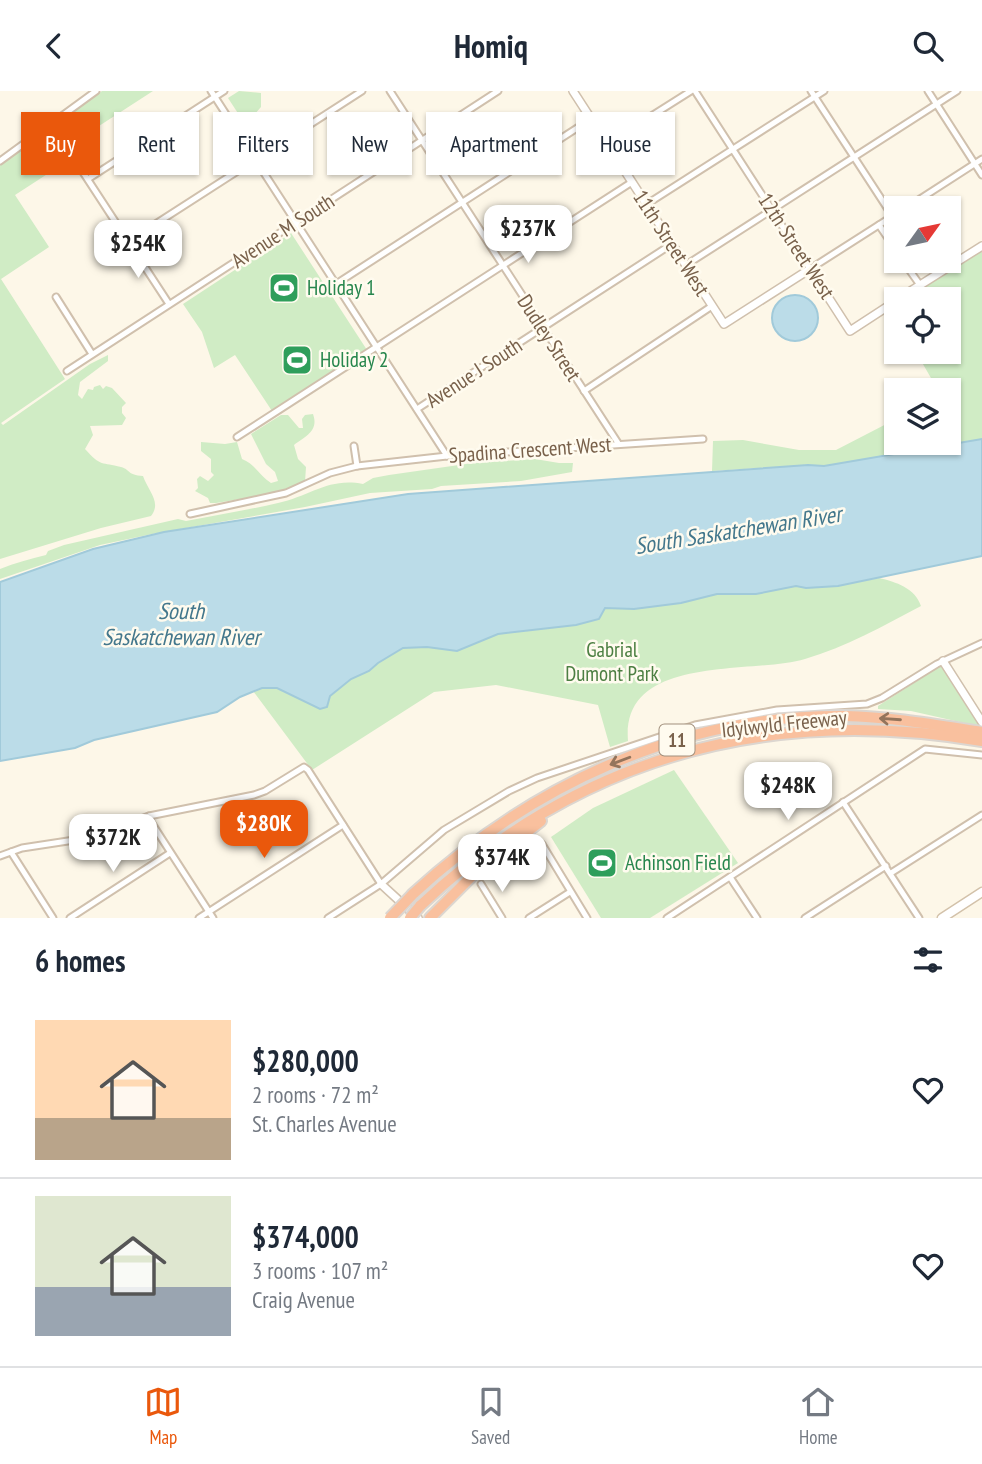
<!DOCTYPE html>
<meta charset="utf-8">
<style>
body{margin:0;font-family:"PT Sans Narrow",sans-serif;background:#f2f2f3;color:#1f2937;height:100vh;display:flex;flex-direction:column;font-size:26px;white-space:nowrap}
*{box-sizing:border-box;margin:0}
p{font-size:23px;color:#747a83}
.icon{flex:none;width:38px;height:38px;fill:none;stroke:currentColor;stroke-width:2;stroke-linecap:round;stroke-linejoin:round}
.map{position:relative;height:827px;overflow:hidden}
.side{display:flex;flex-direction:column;background:#fff;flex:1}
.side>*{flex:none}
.guide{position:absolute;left:21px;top:21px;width:942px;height:63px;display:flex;gap:14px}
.needle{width:46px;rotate:57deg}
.fabs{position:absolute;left:884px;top:105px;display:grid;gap:14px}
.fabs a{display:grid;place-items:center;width:77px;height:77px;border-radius:0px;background:#fff;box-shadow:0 2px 5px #0004;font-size:35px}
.price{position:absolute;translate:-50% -60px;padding:0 16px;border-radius:14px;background:#fff;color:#222;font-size:23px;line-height:46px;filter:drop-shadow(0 2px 4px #0008)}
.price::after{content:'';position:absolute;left:50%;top:42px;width:21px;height:16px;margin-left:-10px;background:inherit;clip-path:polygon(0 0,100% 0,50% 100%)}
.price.on{background:#ea580c;color:#fff}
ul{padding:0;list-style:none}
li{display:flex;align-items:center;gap:21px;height:175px;padding:0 35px}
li+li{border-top:2px solid #e0e1e3}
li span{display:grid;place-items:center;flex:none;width:196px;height:140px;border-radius:0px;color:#555}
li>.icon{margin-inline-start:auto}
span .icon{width:84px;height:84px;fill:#fffc;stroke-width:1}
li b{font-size:30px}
h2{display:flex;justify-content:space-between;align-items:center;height:84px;padding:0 35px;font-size:30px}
.tag{padding:0 24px;border-radius:0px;background:#fff;box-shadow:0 2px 5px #0004;font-size:24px;line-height:63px}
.tag.on{background:#ea580c;color:#fff}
header{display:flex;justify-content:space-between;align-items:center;height:91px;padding:0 35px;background:#fff;font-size:32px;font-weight:600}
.tab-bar{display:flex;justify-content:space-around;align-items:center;height:98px;border-top:2px solid #e0e1e3;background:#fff;font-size:19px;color:#747a83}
.tab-bar a{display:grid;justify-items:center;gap:4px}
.tab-bar .on{color:#ea580c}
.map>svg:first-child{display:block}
.green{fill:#d0ecc5}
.water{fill:#bbdce8;stroke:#a1cada;stroke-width:2}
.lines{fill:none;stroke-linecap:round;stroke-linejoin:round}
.minor-casing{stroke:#d0c0ad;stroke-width:9}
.tertiary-casing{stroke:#d0c0ad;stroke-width:10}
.secondary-casing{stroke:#d3c2aa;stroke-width:11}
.motorway-casing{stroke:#dcd6d0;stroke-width:14}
.minor{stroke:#fff;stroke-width:5}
.tertiary{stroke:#fff;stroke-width:7}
.secondary{stroke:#fff;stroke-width:8}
.motorway{stroke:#f9c09e;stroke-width:10}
.motorway-bridge-casing{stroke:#dcd6d0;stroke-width:14;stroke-linecap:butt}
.motorway-bridge{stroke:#f9c09e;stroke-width:10}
.oneway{stroke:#93745c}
.labels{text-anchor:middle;stroke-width:5;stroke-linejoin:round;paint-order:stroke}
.shield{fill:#fffbef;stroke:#a18f7c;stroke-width:2}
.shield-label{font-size:19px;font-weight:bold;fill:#79614b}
.street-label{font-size:21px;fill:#79614b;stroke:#fffbef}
.leisure-label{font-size:21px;fill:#27864d;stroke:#fffbef;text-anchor:start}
.park-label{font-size:21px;fill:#4c7f42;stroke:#fffbef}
.water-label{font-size:23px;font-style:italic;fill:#43778c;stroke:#fffbef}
</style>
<header><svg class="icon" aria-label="back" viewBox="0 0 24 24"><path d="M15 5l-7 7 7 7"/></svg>Homiq<svg class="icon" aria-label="search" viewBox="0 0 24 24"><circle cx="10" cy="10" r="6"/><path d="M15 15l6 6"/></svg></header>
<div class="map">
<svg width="982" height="827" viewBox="0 0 982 827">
<rect width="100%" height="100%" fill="#fdf7e8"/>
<!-- green -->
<g class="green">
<path d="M102,0H153L65,57L69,69L15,104L49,156L1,188L65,288L1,332L3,334L90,273L108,264V270L80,291L78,304L82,308L88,298L93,299L94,296L100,294L103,298L106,295L112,297L126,312L122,316V322L126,327L122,334L90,335L93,344L85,358C101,376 102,371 121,376C131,379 127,384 143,385C148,400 162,411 151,425L101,437L0,468V74Z"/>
<polygon points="239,0 261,2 261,16 253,25 243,30 228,7"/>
<polygon points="291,142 367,259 272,320 235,264 214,277 202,241 183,213"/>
<polygon points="982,159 982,348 824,375 808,374 712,380 713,350 743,349 799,359 836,359 896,328 896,352 948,352 948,299 934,299 935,294 916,261 948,261 948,208 903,208"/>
<path d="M313,323C319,340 306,345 294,354L298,368L306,376L305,391L272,403L216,412H210L208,407L195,400L198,397L197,388L200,385L208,390L214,384L211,381V368L201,360V351L225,353L237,351L242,368C255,373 260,385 271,392L278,390L275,381L266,373L251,343L281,324H288L299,337H303L302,328L305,324Z"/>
<path d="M535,368L559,372H573L572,381L521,390L441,395L432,398L370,402L305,416L152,443L100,454L0,488V478C15,472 30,468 46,464L48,460L64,454L178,428L186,430C217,424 248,419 278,412C310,405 329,386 363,393L373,387L389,384L473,372Z"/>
<path d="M879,487C896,491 915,497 921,515C883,535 846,556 805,568C752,584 621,562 628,650L610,656L598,614L496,594L434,601L312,679L253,600C277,590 299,607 320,618L327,616L330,605L351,588L369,580L378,572L403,557L427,556L457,560L498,543L576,534L599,528L605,516L611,515L623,518L681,512L717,503H756L796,495L806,497L838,495Z"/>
<polygon points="942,574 982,636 911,620 878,618 878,615"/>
<polygon points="674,679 738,772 650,827 601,827 551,746 593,717"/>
</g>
<!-- water -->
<g class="water">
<circle cx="795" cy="227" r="23"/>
<polygon points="982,348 982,465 838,495 806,497 796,495 756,503 717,503 681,512 634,518 605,517 599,528 576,534 498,543 457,560 427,556 403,557 378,572 369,580 351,588 330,605 327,616 320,618 277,597 262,597 240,606 217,621 94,649 75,657 0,670 0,491 93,458 164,441 408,403 808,374 824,375"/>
</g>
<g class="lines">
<!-- minor casing -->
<g class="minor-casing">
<g id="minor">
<polyline points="211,0 447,365"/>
<polyline points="390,0 618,352"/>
<polyline points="695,0 810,178 896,123"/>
<polyline points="811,0 893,126"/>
<polyline points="928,0 982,84"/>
<polyline points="607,53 691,0"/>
<polyline points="75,69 169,213"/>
<polyline points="0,70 96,0"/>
<polyline points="88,88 224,0"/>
<polyline points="647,113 824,0"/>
<polyline points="906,117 982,68"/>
<polyline points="879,134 896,159"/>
<polyline points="129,150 362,0"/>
<polyline points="903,170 920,194"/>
<polyline points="686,174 957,0"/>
<polyline points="336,193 591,28"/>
<polyline points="56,206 92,263"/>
<polyline points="67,280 498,0"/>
<polyline points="584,300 712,215"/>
<polyline points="417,318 672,153"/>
<polyline points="237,346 632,91"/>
<polyline points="354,355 357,375"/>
<polyline points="190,423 286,402 330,382 357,375 447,365 703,348"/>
<polyline points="843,711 919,827"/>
<polyline points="149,725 151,731 213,827"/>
<polyline points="542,753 587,827"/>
<polyline points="11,761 53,827"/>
<polyline points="0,765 22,757 94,746 149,725 254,704 265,700 304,676 308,679 381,793"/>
<polyline points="891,782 982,724"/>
<polyline points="730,786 757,827"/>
<polyline points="481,793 502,827"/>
<polyline points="70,827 170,762"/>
<polyline points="199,827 343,734"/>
<polyline points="328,827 381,793 444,739 509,700 537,687 695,634 777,619 867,613 882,607 937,573 982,552"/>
<polyline points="529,827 570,801"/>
<polyline points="667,827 925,658 982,664"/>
<polyline points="805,827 886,775"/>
</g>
</g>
<!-- tertiary casing -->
<g class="tertiary-casing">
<g id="tertiary">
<polyline points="573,0 724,233 810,178 850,240 896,210"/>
<polyline points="898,208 982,155"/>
<polyline points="943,570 982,631"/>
<polyline points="381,793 418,827"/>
</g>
</g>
<!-- secondary casing -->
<g class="secondary-casing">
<polyline id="secondary" points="942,827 982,801"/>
</g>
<!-- motorway casing -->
<g class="motorway-casing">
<g id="motorway">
<path d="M413,803C530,695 682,623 845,625C891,626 936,634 982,641"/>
<path d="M420,815C578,666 768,614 982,650"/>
<polyline points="430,827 478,779 541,730"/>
</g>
</g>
<!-- minor -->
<use href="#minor" class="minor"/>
<!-- tertiary -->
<use href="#tertiary" class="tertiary"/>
<!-- secondary -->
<use href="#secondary" class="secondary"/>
<!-- motorway -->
<use href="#motorway" class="motorway"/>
<!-- motorway-bridge casing -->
<g class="motorway-bridge-casing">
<g id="motorway-bridge">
<polyline points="390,827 413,803"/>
<polyline points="410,827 420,815"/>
</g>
</g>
<!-- motorway-bridge -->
<use href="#motorway-bridge" class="motorway-bridge"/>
</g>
<!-- one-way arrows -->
<defs><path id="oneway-shaft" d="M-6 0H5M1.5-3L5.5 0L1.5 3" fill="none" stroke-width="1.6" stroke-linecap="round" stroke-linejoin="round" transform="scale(1.75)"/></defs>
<g class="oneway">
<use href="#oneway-shaft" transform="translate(890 628) rotate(-176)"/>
<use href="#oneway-shaft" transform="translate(620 670) rotate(159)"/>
</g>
<!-- icons -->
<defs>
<g id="stadium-square" transform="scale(1.575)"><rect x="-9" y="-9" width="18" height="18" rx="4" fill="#2e9e5b" stroke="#fffbef"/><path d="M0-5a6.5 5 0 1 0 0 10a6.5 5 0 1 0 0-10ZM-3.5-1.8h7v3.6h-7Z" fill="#fff"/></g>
</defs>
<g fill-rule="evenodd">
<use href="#stadium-square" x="284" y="197"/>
<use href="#stadium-square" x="297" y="269"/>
<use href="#stadium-square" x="602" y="772"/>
</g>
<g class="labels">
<!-- shield labels -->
<rect class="shield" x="659.5" y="633.5" width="35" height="31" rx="5"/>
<g class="shield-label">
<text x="677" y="656">11</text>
</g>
<!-- street labels -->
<g class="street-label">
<text transform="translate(283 140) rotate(-33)" y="7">Avenue M South</text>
<text transform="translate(671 152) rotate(57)" y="7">11th Street West</text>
<text transform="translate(796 155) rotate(57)" y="7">12th Street West</text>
<text transform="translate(549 247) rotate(57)" y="7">Dudley Street</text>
<text transform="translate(474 282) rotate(-33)" y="7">Avenue J South</text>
<text transform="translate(530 359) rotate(-4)" y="7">Spadina Crescent West</text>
<text transform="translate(784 633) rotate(-6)" y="7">Idylwyld Freeway</text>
</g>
<!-- leisure labels -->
<g class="leisure-label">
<text x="307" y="204">Holiday 1</text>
<text x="320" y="276">Holiday 2</text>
<text x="625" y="779">Achinson Field</text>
</g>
<!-- park labels -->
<g class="park-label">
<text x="612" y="566">Gabrial<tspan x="612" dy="24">Dumont Park</tspan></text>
</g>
<!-- water labels -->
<g class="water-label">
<text transform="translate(738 439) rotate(-9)" y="8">South Saskatchewan River</text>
<text x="181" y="528">South<tspan x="181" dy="26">Saskatchewan River</tspan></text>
</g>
</g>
</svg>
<div class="fabs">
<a><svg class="needle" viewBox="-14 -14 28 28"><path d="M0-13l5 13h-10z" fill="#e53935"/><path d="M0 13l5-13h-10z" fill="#747a83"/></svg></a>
<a><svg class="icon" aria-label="locate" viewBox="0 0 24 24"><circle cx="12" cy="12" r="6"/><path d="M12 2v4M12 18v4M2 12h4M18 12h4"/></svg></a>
<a><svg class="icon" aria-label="layers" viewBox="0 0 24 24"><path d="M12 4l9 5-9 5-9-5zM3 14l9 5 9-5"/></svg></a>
</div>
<b class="price" style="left:528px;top:174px">$237K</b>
<b class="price" style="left:138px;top:189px">$254K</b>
<b class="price" style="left:788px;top:731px">$248K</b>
<b class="price on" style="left:264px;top:769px">$280K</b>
<b class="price" style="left:113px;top:783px">$372K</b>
<b class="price" style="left:502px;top:803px">$374K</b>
<div class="guide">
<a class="tag on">Buy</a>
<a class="tag">Rent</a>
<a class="tag">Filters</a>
<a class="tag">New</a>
<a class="tag">Apartment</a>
<a class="tag">House</a>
</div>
</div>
<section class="side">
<h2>6 homes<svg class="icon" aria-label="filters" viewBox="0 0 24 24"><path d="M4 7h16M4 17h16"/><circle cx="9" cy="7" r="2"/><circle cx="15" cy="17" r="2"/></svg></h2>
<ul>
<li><span style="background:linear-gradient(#ffd9b3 70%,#b9a48a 0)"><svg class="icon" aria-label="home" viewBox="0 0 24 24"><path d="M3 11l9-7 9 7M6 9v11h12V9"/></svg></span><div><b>$280,000</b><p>2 rooms · 72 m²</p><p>St. Charles Avenue</p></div><svg class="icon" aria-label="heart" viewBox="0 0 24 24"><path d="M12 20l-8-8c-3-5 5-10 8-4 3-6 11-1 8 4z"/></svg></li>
<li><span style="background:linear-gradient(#dfe7d0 65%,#9aa5b1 0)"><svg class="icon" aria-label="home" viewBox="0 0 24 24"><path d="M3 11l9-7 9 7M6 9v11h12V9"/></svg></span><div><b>$374,000</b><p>3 rooms · 107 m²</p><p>Craig Avenue</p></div><svg class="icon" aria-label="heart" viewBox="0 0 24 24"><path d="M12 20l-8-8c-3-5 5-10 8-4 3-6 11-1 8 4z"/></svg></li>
</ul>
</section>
<nav class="tab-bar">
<a class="on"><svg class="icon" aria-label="map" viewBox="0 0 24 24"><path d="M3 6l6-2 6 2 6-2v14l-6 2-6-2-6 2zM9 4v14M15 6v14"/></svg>Map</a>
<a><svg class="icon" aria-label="saved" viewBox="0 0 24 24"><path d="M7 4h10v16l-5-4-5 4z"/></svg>Saved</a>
<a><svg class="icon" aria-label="home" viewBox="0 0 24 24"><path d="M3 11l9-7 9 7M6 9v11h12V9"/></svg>Home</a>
</nav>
